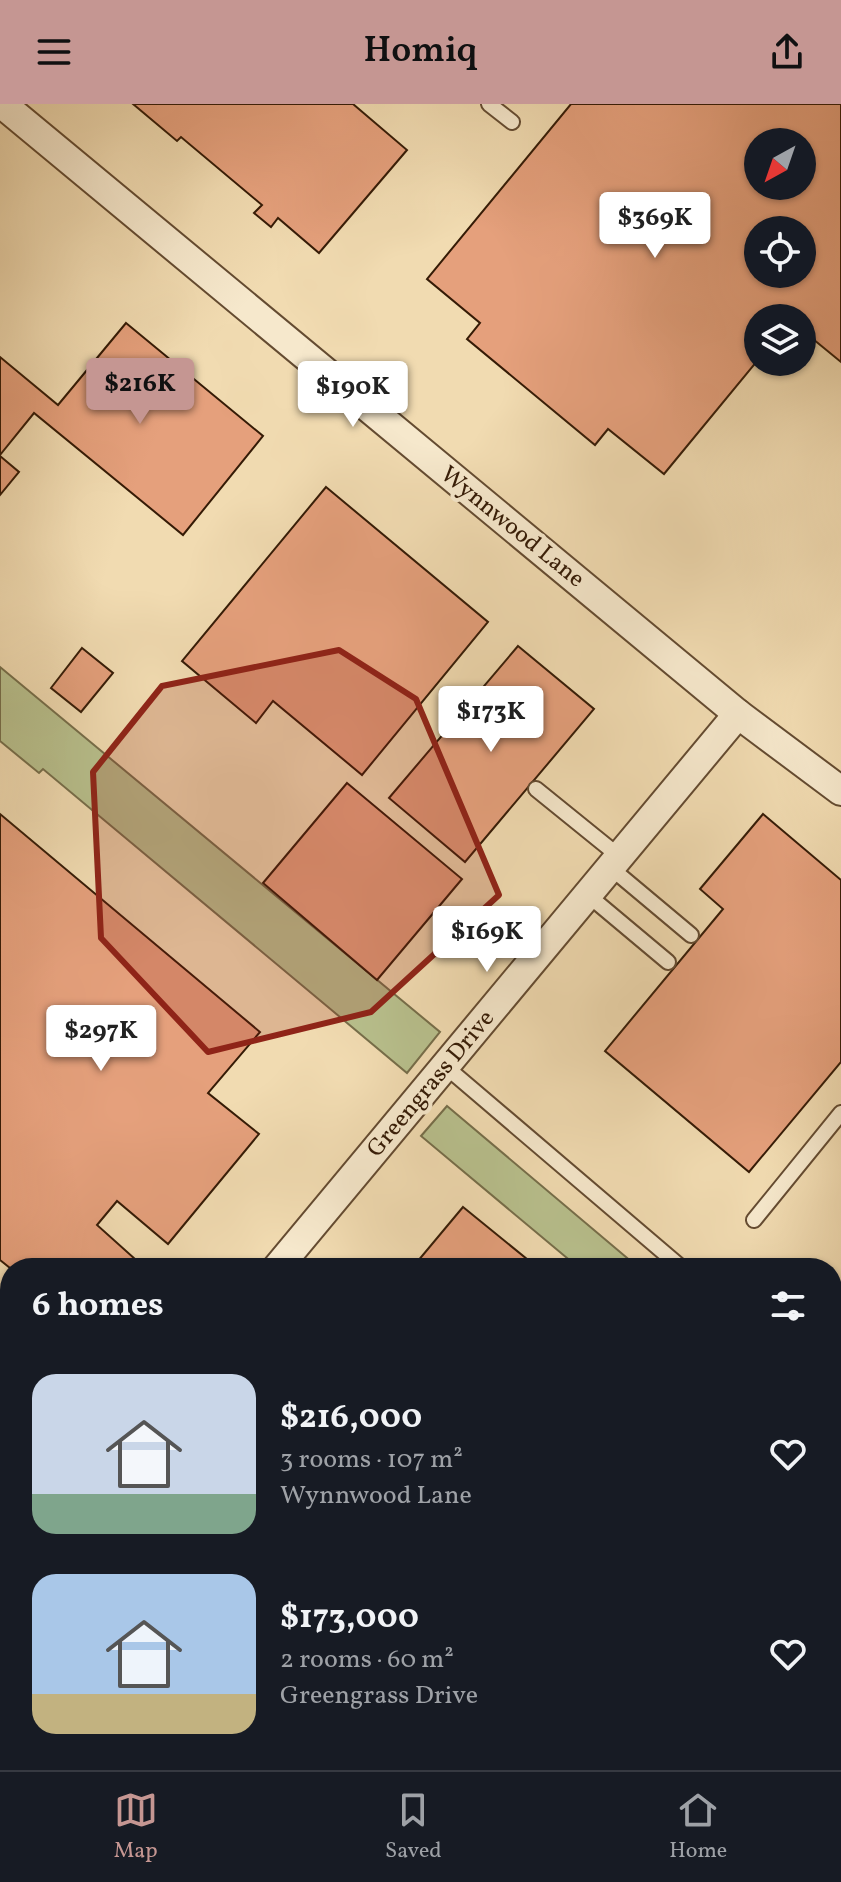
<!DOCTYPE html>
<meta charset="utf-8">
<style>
body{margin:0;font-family:Vollkorn,serif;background:#242831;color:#f1f3f6;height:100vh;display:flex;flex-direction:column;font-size:30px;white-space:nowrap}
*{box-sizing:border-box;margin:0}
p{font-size:26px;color:#9ea1a6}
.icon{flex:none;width:44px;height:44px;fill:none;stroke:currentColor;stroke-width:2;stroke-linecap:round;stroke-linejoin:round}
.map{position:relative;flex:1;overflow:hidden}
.panel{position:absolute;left:0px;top:1154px;width:842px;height:512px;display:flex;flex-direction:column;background:#171b24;border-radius:32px 32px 0 0;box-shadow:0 2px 6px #0004}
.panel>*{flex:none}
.needle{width:52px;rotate:220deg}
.buttons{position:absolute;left:744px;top:24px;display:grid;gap:16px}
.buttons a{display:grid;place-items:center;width:72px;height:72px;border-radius:50%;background:#171b24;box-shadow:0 2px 6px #0004;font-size:40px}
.price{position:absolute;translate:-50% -68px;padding:0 18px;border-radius:8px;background:#fff;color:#222;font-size:26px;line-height:52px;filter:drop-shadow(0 2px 4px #0008)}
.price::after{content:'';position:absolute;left:50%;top:48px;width:24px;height:18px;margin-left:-12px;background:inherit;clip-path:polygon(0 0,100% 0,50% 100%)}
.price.selected{background:#c59692;color:#111}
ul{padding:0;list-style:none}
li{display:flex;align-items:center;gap:24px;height:200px;padding:0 32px}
li span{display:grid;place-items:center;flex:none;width:224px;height:160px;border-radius:24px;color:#555}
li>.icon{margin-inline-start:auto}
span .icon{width:96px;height:96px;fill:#fffc;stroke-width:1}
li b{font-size:34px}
h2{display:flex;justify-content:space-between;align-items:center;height:96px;padding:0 32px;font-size:34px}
header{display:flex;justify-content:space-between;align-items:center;height:104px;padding:0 32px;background:#c59692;color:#111;font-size:36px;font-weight:600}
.menu{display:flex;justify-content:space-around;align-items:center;height:112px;border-top:2px solid #363941;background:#171b24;font-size:22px;color:#9ea1a6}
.menu a{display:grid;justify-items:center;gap:4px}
.menu .selected{color:#c59692}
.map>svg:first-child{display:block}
.green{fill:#b8c08d;stroke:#766e4a;stroke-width:2}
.building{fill:#e5a07c;stroke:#351b06;stroke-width:2;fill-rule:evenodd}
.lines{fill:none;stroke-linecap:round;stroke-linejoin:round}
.lane-casing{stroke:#644b31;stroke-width:18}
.street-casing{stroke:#644b31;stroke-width:32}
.lane{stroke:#f6e8cc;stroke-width:14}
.street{stroke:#f6e8cc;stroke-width:28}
.marked{fill:#8f2418;fill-opacity:0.2;stroke:#8f2418;stroke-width:6;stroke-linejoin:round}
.labels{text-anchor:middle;stroke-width:8;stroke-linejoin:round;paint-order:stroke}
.street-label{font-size:24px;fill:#351b06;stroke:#f6e8cc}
</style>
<header><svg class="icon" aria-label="menu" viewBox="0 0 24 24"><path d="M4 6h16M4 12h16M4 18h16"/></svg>Homiq<svg class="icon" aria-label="share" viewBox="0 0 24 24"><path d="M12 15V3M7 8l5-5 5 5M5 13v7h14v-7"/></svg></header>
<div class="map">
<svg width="841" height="1666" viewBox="0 0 841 1666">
<rect width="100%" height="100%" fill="#f1dbb1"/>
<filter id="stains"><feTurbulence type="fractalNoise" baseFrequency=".0025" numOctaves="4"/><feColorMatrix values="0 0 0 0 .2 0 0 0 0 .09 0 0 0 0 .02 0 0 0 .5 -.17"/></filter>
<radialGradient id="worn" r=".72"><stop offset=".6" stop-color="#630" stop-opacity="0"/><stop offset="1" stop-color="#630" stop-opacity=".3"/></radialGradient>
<!-- green -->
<g class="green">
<polygon points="0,563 440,928 407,969 43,665 39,669 0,637"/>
<polygon points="447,1002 639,1164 579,1164 421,1032"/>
<polygon points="832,1327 841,1335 841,1382 832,1375"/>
</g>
<!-- building -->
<g class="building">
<polygon points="133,0 353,0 407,46 319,149 278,114 271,123 254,109 262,101 181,33 177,37"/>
<path d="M571,0H841V258L802,226V214H758V256L664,370L608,325L595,341L467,235L480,219L427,175ZM758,38H802V82H758ZM758,126H802V170H758Z"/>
<polygon points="126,219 263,332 183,431 34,309 0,351 0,253 58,301"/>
<polygon points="0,352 19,368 0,391"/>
<polygon points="326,383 488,518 362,671 273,597 256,619 182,557"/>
<polygon points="518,542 594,605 465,758 389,694"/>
<polygon points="82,544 113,569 81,608 51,584"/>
<polygon points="347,679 462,775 377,876 263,779"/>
<polygon points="0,710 260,928 208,989 259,1030 168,1140 117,1097 97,1121 145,1164 10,1164 0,1156"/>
<polygon points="763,710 841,776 841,958 749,1068 605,947 723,805 700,785"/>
<polygon points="463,1103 538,1164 412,1164"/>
<polygon points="832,1403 841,1410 841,1666 746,1666 734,1656 832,1656"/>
<polygon points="0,1420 9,1426 0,1437"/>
<polygon points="10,1648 10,1656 290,1656 302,1666 7,1666 0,1660"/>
</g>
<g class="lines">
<!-- lane casing -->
<g class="lane-casing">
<g id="lane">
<polyline points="489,0 512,18"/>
<polyline points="536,685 620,753"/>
<polyline points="611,764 691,831"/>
<polyline points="588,791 668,858"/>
<polyline points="445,962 682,1164"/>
<polyline points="754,1116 841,1009"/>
<polyline points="0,1203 10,1212"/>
</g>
</g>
<!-- street casing -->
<g class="street-casing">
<g id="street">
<polyline points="2,0 738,610 841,687"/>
<polyline points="277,1164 738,610"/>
<polyline points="0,1291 10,1300"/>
<polyline points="0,1503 10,1491"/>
</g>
</g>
<!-- lane -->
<use href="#lane" class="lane"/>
<!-- street -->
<use href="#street" class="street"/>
</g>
<!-- marked area -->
<path class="marked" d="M339,546L416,595L499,791L371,908L208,948L101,834L93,668L162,582Z"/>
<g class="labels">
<!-- street labels -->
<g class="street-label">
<text transform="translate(513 422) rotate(39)" y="8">Wynnwood Lane</text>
<text transform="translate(430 979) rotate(-50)" y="8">Greengrass Drive</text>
</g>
</g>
<rect width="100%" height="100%" filter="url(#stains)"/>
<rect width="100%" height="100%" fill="url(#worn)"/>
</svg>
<div class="buttons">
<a><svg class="needle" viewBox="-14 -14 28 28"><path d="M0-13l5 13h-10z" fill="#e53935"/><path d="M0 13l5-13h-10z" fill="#9ea1a6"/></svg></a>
<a><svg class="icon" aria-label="locate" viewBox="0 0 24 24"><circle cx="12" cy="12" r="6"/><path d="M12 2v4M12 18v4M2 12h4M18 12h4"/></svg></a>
<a><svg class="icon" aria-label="layers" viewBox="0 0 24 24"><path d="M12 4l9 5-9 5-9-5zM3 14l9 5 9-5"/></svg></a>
</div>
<b class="price" style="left:655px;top:156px">$369K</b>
<b class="price selected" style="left:140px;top:322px">$216K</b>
<b class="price" style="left:353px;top:325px">$190K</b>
<b class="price" style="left:491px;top:650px">$173K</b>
<b class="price" style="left:487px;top:870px">$169K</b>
<b class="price" style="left:101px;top:969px">$297K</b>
<section class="panel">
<h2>6 homes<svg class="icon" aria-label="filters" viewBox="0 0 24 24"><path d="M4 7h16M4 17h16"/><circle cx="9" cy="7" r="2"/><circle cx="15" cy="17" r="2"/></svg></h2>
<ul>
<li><span style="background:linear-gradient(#c9d6e8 75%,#7fa58c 0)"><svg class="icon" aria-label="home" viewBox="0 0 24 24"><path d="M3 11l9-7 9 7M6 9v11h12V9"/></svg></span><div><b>$216,000</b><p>3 rooms · 107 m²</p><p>Wynnwood Lane</p></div><svg class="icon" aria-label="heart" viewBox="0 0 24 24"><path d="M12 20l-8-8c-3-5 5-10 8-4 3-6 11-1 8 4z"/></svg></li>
<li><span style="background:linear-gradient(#a9c7e8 75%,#c2b280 0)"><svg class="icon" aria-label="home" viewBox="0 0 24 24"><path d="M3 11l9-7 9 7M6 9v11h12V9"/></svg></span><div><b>$173,000</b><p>2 rooms · 60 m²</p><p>Greengrass Drive</p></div><svg class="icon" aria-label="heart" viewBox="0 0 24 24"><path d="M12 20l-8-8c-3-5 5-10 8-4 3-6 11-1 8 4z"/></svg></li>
</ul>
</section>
</div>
<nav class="menu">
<a class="selected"><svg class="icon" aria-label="map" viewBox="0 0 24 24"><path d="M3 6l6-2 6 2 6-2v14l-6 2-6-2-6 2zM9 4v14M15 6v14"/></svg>Map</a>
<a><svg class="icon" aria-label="saved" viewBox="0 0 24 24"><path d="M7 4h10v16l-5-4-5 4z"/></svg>Saved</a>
<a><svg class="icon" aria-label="home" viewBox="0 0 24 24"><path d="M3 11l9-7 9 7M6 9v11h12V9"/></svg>Home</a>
</nav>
